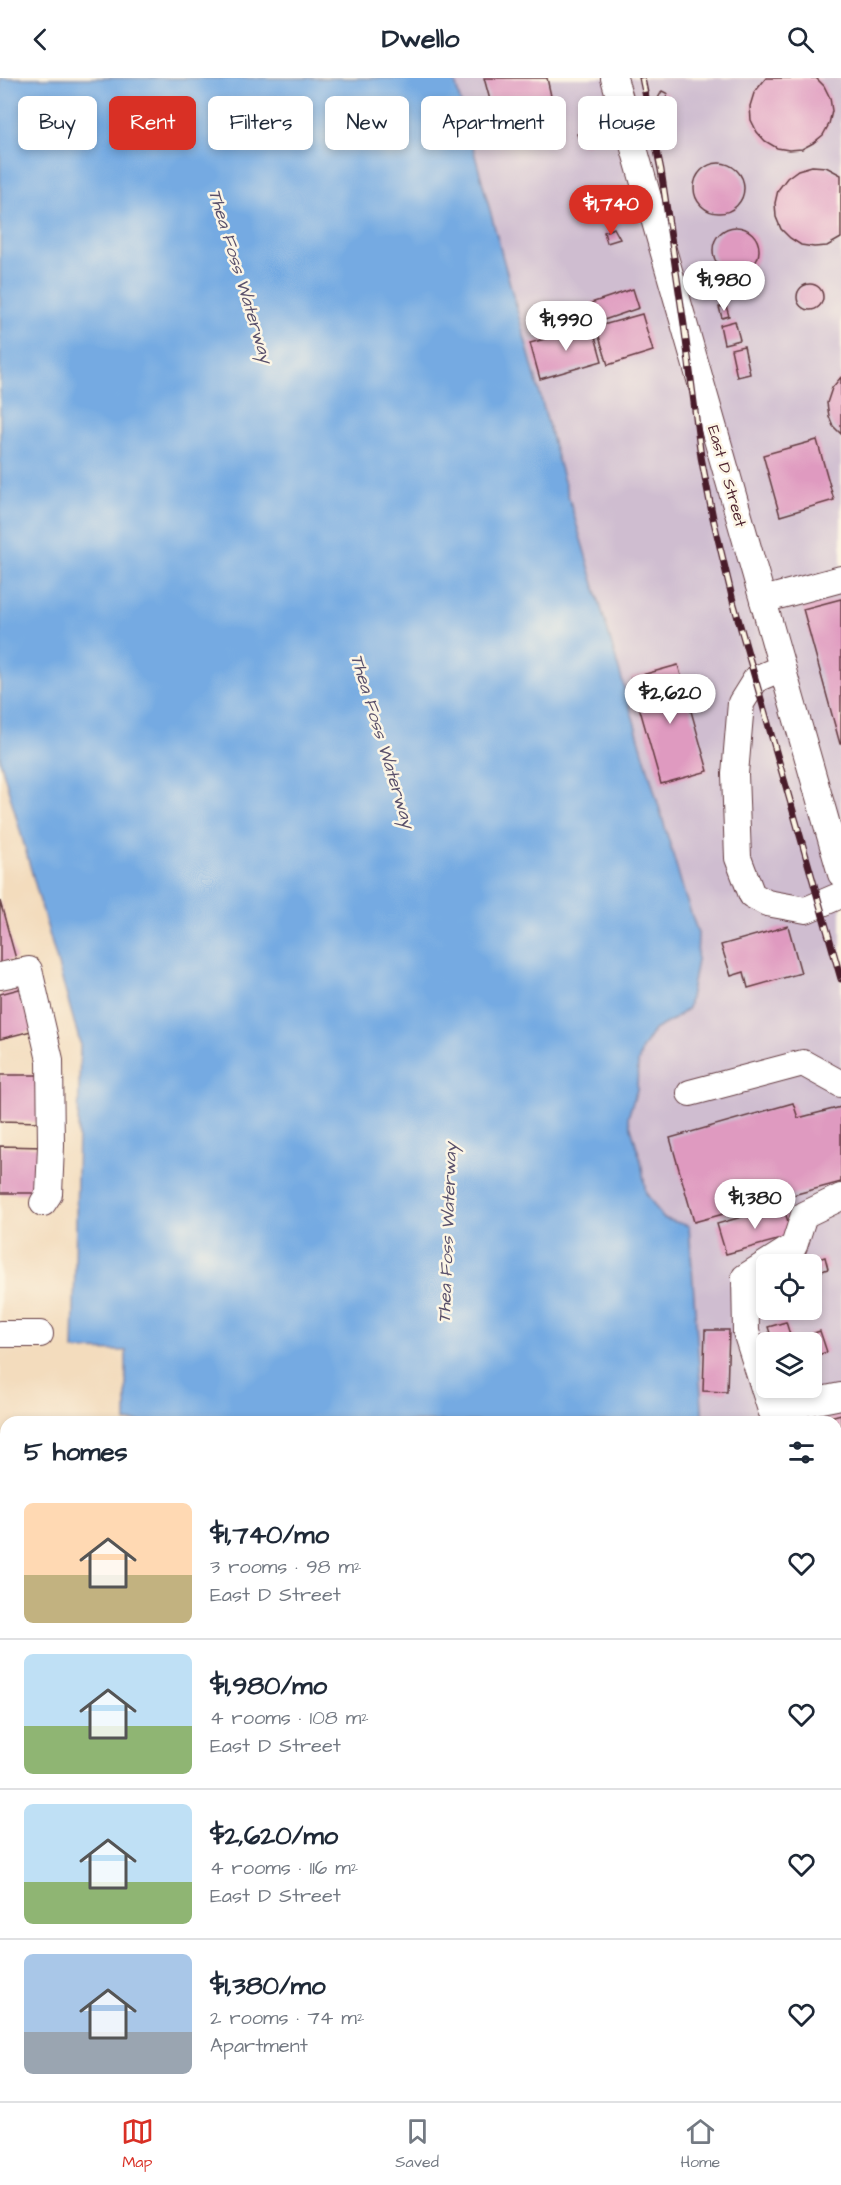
<!DOCTYPE html>
<meta charset="utf-8">
<style>
body{margin:0;font-family:"Architects Daughter",sans-serif;background:#f6f6f7;color:#1f2937;height:100vh;display:flex;flex-direction:column;font-size:22px;white-space:nowrap}
*{box-sizing:border-box;margin:0}
p{font-size:20px;color:#747a83}
.icon{flex:none;width:33px;height:33px;fill:none;stroke:currentColor;stroke-width:2;stroke-linecap:round;stroke-linejoin:round}
.map{position:relative;flex:1;overflow:hidden}
.panel{position:absolute;left:0px;top:1338px;width:842px;height:686px;display:flex;flex-direction:column;background:#fff;border-radius:18px 18px 0 0;box-shadow:0 3px 9px #0003}
.panel>*{flex:none}
.banner{position:absolute;left:18px;top:18px;width:806px;height:54px;display:flex;gap:12px}
.fabs{position:absolute;left:756px;top:1176px;display:grid;gap:12px}
.fabs a{display:grid;place-items:center;width:66px;height:66px;border-radius:9px;background:#fff;box-shadow:0 3px 9px #0003;font-size:30px}
.price{position:absolute;translate:-50% -51px;padding:0 14px;border-radius:21px;background:#fff;color:#222;font-size:20px;line-height:39px;filter:drop-shadow(0 2px 3px #0008)}
.price::after{content:'';position:absolute;left:50%;top:36px;width:18px;height:14px;margin-left:-9px;background:inherit;clip-path:polygon(0 0,100% 0,50% 100%)}
.price.active{background:#d93025;color:#fff}
ul{padding:0;list-style:none}
li{display:flex;align-items:center;gap:18px;height:150px;padding:0 24px}
li+li{border-top:2px solid #e0e1e3}
li span{display:grid;place-items:center;flex:none;width:168px;height:120px;border-radius:9px;color:#555}
li>.icon{margin-inline-start:auto}
span .icon{width:72px;height:72px;fill:#fffc;stroke-width:1}
li b{font-size:26px}
h2{display:flex;justify-content:space-between;align-items:center;height:72px;padding:0 24px;font-size:26px}
.tag{padding:0 21px;border-radius:9px;background:#fff;box-shadow:0 3px 9px #0003;font-size:21px;line-height:54px}
.tag.active{background:#d93025;color:#fff}
header{display:flex;justify-content:space-between;align-items:center;height:78px;padding:0 24px;background:#fff;font-size:27px;font-weight:800}
.menu{display:flex;justify-content:space-around;align-items:center;height:84px;border-top:2px solid #e0e1e3;background:#fff;font-size:16px;color:#747a83}
.menu a{display:grid;justify-items:center;gap:3px}
.menu .active{color:#d93025}
.map>svg:first-child{display:block}
.industrial{fill:#cfbdd0;fill-rule:evenodd}
.water{fill:#74aae2;stroke:#5f6486;stroke-width:1.5}
.building{fill:#df9ac0}
.lines{fill:none;stroke-linecap:round;stroke-linejoin:round}
.minor-casing{stroke:#633b41;stroke-width:28}
.minor{stroke:#fff;stroke-width:26}
.rail-casing{stroke:#4a1f2b;stroke-width:7}
.rail{stroke:#fcf5e5;stroke-width:4.5;stroke-dasharray:14;stroke-linecap:butt}
.labels{text-anchor:middle;stroke-width:5;stroke-linejoin:round;paint-order:stroke}
.street-label{font-size:16px;fill:#4a1f2b;stroke:#fcf5e5}
.water-label{font-size:18px;font-style:italic;fill:#59506b;stroke:#fcf5e5}
</style>
<header><svg class="icon" aria-label="back" viewBox="0 0 24 24"><path d="M15 5l-7 7 7 7"/></svg>Dwello<svg class="icon" aria-label="search" viewBox="0 0 24 24"><circle cx="10" cy="10" r="6"/><path d="M15 15l6 6"/></svg></header>
<div class="map">
<svg width="841" height="2023" viewBox="0 0 841 2023">
<rect width="100%" height="100%" fill="#fcf5e5"/>
<filter id="ink" filterUnits="userSpaceOnUse"><feTurbulence type="fractalNoise" baseFrequency=".0167" numOctaves="2"/><feDisplacementMap in="SourceGraphic" scale="12" xChannelSelector="R" yChannelSelector="G"/><feConvolveMatrix kernelMatrix="1 2 1 2 8 2 1 2 1" color-interpolation-filters="sRGB"/></filter>
<filter id="wash" filterUnits="userSpaceOnUse"><feTurbulence type="fractalNoise" baseFrequency=".008" numOctaves="4" result="noise"/><feDisplacementMap in="SourceGraphic" scale="24" xChannelSelector="R" yChannelSelector="G"/><feGaussianBlur stdDeviation="1.35" result="paint"/><feColorMatrix in="noise" values="0 0 0 0 0 0 0 0 0 0 0 0 0 0 0 0 0 1.4 0 .05"/><feComposite in="paint" operator="in"/></filter>
<g filter="url(#wash)">
<rect width="100%" height="100%" fill="#f3dcbd"/>
<!-- industrial -->
<g class="industrial">
<path d="M454,0H841V1546H836V1344H703L696,1271L693,1191L663,1140L646,1115L641,1083L628,1039L637,1012L638,985L642,971L654,953L674,941L688,929L698,855L685,818L557,379ZM766,1186H812V1232H766ZM766,1264H812V1310H766Z"/>
<polygon points="836,1659 841,1659 841,2023 650,2023 650,2018 836,2018"/>
</g>
<!-- water -->
<g class="water">
<polygon points="0,0 454,0 557,379 685,818 698,855 697,883 688,930 674,941 654,952 642,971 638,985 637,1012 628,1039 641,1083 646,1115 663,1140 689,1148 703,1344 126,1344 126,1273 73,1272 80,965 0,682"/>
<polygon points="95,2018 650,2018 650,2023 94,2023"/>
</g>
<g id="blocks">
<!-- building -->
<g class="building">
<polygon points="484,0 547,0 551,18 493,33"/>
<polygon points="766,0 816,0 824,8 830,20 832,33 829,46 823,57 813,65 802,71 789,72 777,70 765,63 757,54 751,42 750,28 754,15"/>
<polygon points="662,13 668,16 662,27 656,24"/>
<polygon points="586,53 590,65 581,67 577,56"/>
<circle cx="719" cy="110" r="25"/>
<polygon points="812,88 826,89 841,97 841,160 827,168 814,169 801,167 790,160 781,151 776,139 775,125 778,112 787,100 798,92"/>
<circle cx="736" cy="172" r="23"/>
<polygon points="614,150 620,161 607,165 604,154"/>
<circle cx="810" cy="219" r="13"/>
<polygon points="633,211 639,230 598,244 591,225"/>
<polygon points="726,228 729,238 722,240 719,229"/>
<polygon points="642,236 653,273 608,287 596,249"/>
<polygon points="735,243 740,262 724,266 720,247"/>
<polygon points="592,248 602,283 540,301 530,265"/>
<polygon points="744,268 750,296 737,299 731,271"/>
<polygon points="841,299 841,356 833,348 829,338 827,325 832,310"/>
<polygon points="817,362 834,422 780,438 763,377"/>
<polygon points="841,521 841,666 840,666 803,531"/>
<polygon points="678,587 708,693 661,706 631,600"/>
<polygon points="0,823 16,881 0,885"/>
<polygon points="788,848 801,895 748,910 744,894 731,898 721,867"/>
<polygon points="23,910 35,952 0,961 0,916"/>
<polygon points="0,997 42,997 42,1044 0,1043"/>
<polygon points="793,1025 798,1040 841,1029 841,1104 694,1144 670,1060"/>
<polygon points="0,1068 43,1069 43,1115 0,1115"/>
<polygon points="783,1127 792,1158 726,1176 717,1146"/>
<polygon points="825,1179 828,1191 812,1196 812,1186 808,1186 808,1184"/>
<polygon points="786,1244 792,1263 773,1264 768,1249"/>
<polygon points="705,1252 729,1252 727,1314 703,1313"/>
<polygon points="820,1253 827,1274 815,1278 808,1257"/>
<polygon points="841,1336 841,1357 836,1357 836,1344 830,1344 830,1339"/>
<rect x="836" y="1512" width="5" height="18"/>
<rect x="836" y="1739" width="5" height="142"/>
</g>
</g>
</g>
<g filter="url(#ink)">
<use href="#blocks" fill-opacity="0" stroke="#633b41" stroke-width="1.5"/>
<g class="lines">
<!-- minor casing -->
<g class="minor-casing">
<g id="minor">
<polyline points="614,0 841,796"/>
<polyline points="763,522 841,501"/>
<polyline points="782,590 756,601 741,625 735,696 738,780 752,817 767,825 806,832 841,817"/>
<polyline points="0,898 29,892 50,982 51,1068 49,1116 43,1125"/>
<polyline points="690,1015 803,985 841,1006"/>
<polyline points="841,1119 804,1137 794,1168 745,1199 746,1254 771,1332 841,1318"/>
<polyline points="0,1256 40,1256"/>
<polyline points="836,1538 841,1538"/>
<polyline points="0,1571 6,1571"/>
<polyline points="836,1579 841,1579"/>
<polyline points="0,1631 6,1630"/>
<polyline points="836,1647 841,1647"/>
<polyline points="0,1675 6,1675"/>
<polyline points="836,1713 841,1715"/>
<polyline points="0,1853 6,1853"/>
<polyline points="836,1894 841,1894"/>
<polyline points="836,2001 841,2002"/>
</g>
</g>
<!-- minor -->
<use href="#minor" class="minor"/>
<!-- rail casing -->
<g class="rail-casing">
<polyline id="rail" points="642,0 661,92 684,247 701,379 713,440 733,523 841,901"/>
</g>
<!-- rail -->
<use href="#rail" class="rail"/>
</g>
</g>
<g class="labels">
<!-- street labels -->
<g class="street-label">
<text transform="translate(728 398) rotate(74)" y="6">East D Street</text>
</g>
<!-- water labels -->
<g class="water-label">
<text transform="translate(241 198) rotate(73)" y="6">Thea Foss Waterway</text>
<text transform="translate(383 663) rotate(73)" y="6">Thea Foss Waterway</text>
<text transform="translate(447 1155) rotate(-88)" y="6">Thea Foss Waterway</text>
</g>
</g>
</svg>
<div class="fabs">
<a><svg class="icon" aria-label="locate" viewBox="0 0 24 24"><circle cx="12" cy="12" r="6"/><path d="M12 2v4M12 18v4M2 12h4M18 12h4"/></svg></a>
<a><svg class="icon" aria-label="layers" viewBox="0 0 24 24"><path d="M12 4l9 5-9 5-9-5zM3 14l9 5 9-5"/></svg></a>
</div>
<b class="price active" style="left:611px;top:158px">$1,740</b>
<b class="price" style="left:724px;top:234px">$1,980</b>
<b class="price" style="left:566px;top:274px">$1,990</b>
<b class="price" style="left:670px;top:647px">$2,620</b>
<b class="price" style="left:755px;top:1152px">$1,380</b>
<div class="banner">
<a class="tag">Buy</a>
<a class="tag active">Rent</a>
<a class="tag">Filters</a>
<a class="tag">New</a>
<a class="tag">Apartment</a>
<a class="tag">House</a>
</div>
<section class="panel">
<h2>5 homes<svg class="icon" aria-label="filters" viewBox="0 0 24 24"><path d="M4 7h16M4 17h16"/><circle cx="9" cy="7" r="2"/><circle cx="15" cy="17" r="2"/></svg></h2>
<ul>
<li><span style="background:linear-gradient(#ffd9b3 60%,#c2b280 0)"><svg class="icon" aria-label="home" viewBox="0 0 24 24"><path d="M3 11l9-7 9 7M6 9v11h12V9"/></svg></span><div><b>$1,740/mo</b><p>3 rooms · 98 m²</p><p>East D Street</p></div><svg class="icon" aria-label="heart" viewBox="0 0 24 24"><path d="M12 20l-8-8c-3-5 5-10 8-4 3-6 11-1 8 4z"/></svg></li>
<li><span style="background:linear-gradient(#bfe0f5 60%,#8fb573 0)"><svg class="icon" aria-label="home" viewBox="0 0 24 24"><path d="M3 11l9-7 9 7M6 9v11h12V9"/></svg></span><div><b>$1,980/mo</b><p>4 rooms · 108 m²</p><p>East D Street</p></div><svg class="icon" aria-label="heart" viewBox="0 0 24 24"><path d="M12 20l-8-8c-3-5 5-10 8-4 3-6 11-1 8 4z"/></svg></li>
<li><span style="background:linear-gradient(#bfe0f5 65%,#8fb573 0)"><svg class="icon" aria-label="home" viewBox="0 0 24 24"><path d="M3 11l9-7 9 7M6 9v11h12V9"/></svg></span><div><b>$2,620/mo</b><p>4 rooms · 116 m²</p><p>East D Street</p></div><svg class="icon" aria-label="heart" viewBox="0 0 24 24"><path d="M12 20l-8-8c-3-5 5-10 8-4 3-6 11-1 8 4z"/></svg></li>
<li><span style="background:linear-gradient(#a9c7e8 65%,#9aa5b1 0)"><svg class="icon" aria-label="home" viewBox="0 0 24 24"><path d="M3 11l9-7 9 7M6 9v11h12V9"/></svg></span><div><b>$1,380/mo</b><p>2 rooms · 74 m²</p><p>Apartment</p></div><svg class="icon" aria-label="heart" viewBox="0 0 24 24"><path d="M12 20l-8-8c-3-5 5-10 8-4 3-6 11-1 8 4z"/></svg></li>
</ul>
</section>
</div>
<nav class="menu">
<a class="active"><svg class="icon" aria-label="map" viewBox="0 0 24 24"><path d="M3 6l6-2 6 2 6-2v14l-6 2-6-2-6 2zM9 4v14M15 6v14"/></svg>Map</a>
<a><svg class="icon" aria-label="saved" viewBox="0 0 24 24"><path d="M7 4h10v16l-5-4-5 4z"/></svg>Saved</a>
<a><svg class="icon" aria-label="home" viewBox="0 0 24 24"><path d="M3 11l9-7 9 7M6 9v11h12V9"/></svg>Home</a>
</nav>
